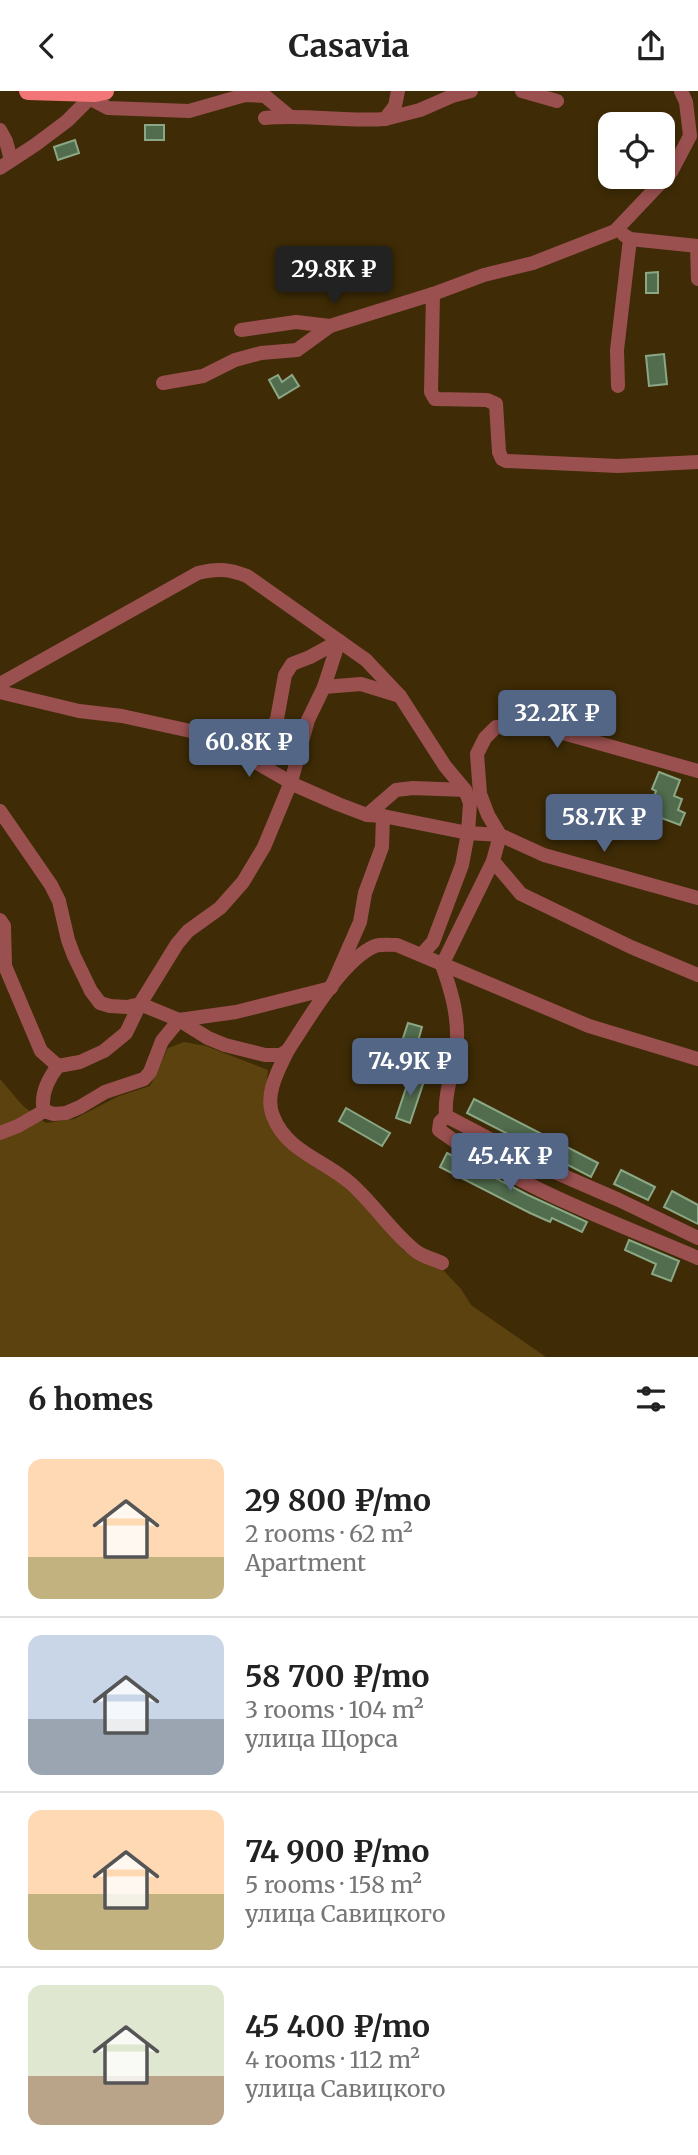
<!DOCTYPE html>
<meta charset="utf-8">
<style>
body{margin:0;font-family:Merriweather,serif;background:#f6f6f6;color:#222;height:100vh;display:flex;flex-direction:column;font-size:26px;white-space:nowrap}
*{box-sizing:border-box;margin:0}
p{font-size:23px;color:#767676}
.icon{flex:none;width:38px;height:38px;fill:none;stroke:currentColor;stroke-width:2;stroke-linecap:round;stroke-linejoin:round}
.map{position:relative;height:1266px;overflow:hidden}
.drawer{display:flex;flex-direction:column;background:#fff;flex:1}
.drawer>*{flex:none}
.buttons{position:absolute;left:598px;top:21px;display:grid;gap:14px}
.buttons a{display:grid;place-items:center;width:77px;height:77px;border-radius:14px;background:#fff;box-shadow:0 4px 10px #0003;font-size:35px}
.price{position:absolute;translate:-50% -60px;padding:0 16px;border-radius:7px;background:#546685;color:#fff;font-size:23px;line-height:46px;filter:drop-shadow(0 2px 4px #0008)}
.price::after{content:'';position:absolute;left:50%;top:42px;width:21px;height:16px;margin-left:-10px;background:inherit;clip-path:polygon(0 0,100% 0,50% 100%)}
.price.selected{background:#222;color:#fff}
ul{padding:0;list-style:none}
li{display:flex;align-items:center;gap:21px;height:175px;padding:0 28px}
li+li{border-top:2px solid #e0e0e0}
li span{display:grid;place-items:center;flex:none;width:196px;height:140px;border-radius:14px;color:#555}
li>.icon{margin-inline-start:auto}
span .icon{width:84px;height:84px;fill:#fffc;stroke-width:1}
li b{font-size:30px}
h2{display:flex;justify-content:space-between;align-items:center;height:84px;padding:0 28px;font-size:30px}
header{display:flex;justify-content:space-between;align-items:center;height:91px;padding:0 28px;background:#fff;font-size:32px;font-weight:700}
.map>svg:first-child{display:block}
.green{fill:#5c420e}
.building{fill:#526d4d;stroke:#8ba886;stroke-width:2}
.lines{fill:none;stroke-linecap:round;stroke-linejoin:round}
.minor{stroke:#9b5050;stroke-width:14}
.major{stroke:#f27678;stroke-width:18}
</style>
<header><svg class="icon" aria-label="back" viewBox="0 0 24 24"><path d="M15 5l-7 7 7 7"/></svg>Casavia<svg class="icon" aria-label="share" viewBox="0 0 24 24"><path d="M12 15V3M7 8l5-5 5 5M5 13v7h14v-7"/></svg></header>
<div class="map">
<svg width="698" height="1266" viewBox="0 0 698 1266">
<rect width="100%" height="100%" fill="#3f2c06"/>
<!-- green -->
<polygon class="green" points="184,951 206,955 268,979 265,1007 269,1027 365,1115 404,1160 442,1178 461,1198 471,1214 546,1266 0,1266 0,988 23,1015 46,1032 74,1028 119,1005 150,995 168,957"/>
<!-- building -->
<g class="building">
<rect x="145" y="34" width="19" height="15"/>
<polygon points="75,49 79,62 58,69 54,56"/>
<polygon points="658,181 658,202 646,202 646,182"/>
<polygon points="664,263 667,293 649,295 646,265"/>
<polygon points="278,284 282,291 292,284 299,295 279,307 269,289"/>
<polygon points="659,681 680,689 674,705 682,708 678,719 685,722 680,734 648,722 656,700 652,698"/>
<polygon points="408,932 422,936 415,961 400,956"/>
<polygon points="411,982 425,987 410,1032 396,1027"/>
<polygon points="474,1008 598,1072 591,1086 467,1022"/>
<polygon points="346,1017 390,1042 382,1055 339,1030"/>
<polygon points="447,1062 528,1104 587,1131 582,1141 552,1127 550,1131 530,1122 440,1076"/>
<polygon points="621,1079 655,1096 648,1109 614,1093"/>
<polygon points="672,1100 698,1114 698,1133 664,1116"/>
<polygon points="629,1149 679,1170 671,1190 652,1183 656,1173 625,1159"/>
</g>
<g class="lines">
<!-- minor -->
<g class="minor">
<polyline points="522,0 557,10"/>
<polyline points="89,7 108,17 189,20 245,4 265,5 289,25"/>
<path d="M265,27C305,23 345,31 385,28L395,15L398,0"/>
<polyline points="385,28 420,19 452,5 471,0"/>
<polyline points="0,39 6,50 11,69"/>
<polyline points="0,77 35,54 67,30 95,2"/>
<polyline points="624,144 630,148 698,155"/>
<polyline points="697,155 698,188"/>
<polyline points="433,203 431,301 435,308 487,309 496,313 499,361 502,368 506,370 618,375 698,371"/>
<polyline points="241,239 296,231 330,235 433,203 484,184 533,172 615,140 671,81 690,45 686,11 681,0"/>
<polyline points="163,292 203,285 235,269 261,262 297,259 330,235"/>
<polyline points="618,295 617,259 630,148"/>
<path d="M339,550L324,596L308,629L291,691L264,756L243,791L220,817L188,840L177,853L140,913L126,942L104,960L80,971L58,975C48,988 40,1004 44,1020L54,1023L66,1022L80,1016L105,1001L144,988L150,981L162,950L179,929L236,921L331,897L360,831L365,802L382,756L383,725"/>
<path d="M0,593L198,482C217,477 229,478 247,485L366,569L400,605L445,675L465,699L470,712L468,742L462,774L433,851L422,863"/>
<polyline points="324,596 361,593 400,605"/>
<polyline points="0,601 79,620 122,625 209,644 297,695 338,713 367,724 383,725 468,742 500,744 544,764 698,807"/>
<polyline points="254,671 277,628 285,584 292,573 310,566 339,550"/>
<path d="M0,720L51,794L59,810L68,849L74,865L91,900L100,912L110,915L127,916L140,913L179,929L208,947L225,954L265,964H281L288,959C308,929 342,869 375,855C382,853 390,854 397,854L589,935L698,968"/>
<polyline points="367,724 396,699 413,697 465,699"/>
<polyline points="500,744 488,724 480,703 477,663 485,647 496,636 538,635 698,680"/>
<polyline points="493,770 521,803 631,856 698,884"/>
<polyline points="0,829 4,835 5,875 41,960 58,975"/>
<path d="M442,874C451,899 458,923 457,949C456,977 444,997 446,1025L543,1076L619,1109L698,1147"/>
<polyline points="442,874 493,770 500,744"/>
<path d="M288,959C279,978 264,1003 273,1025C286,1060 324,1069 349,1091C374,1112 391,1141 417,1161C424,1166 434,1168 442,1172"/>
<path d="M446,1025L440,1031L439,1039C518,1097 609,1129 698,1167"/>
<polyline points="0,1042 18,1035 44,1020"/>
</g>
<!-- major -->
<polyline class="major" points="28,0 95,2 105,0"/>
</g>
</svg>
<div class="buttons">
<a><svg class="icon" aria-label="locate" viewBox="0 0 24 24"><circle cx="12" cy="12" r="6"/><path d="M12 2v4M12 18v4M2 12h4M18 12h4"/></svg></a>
</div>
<b class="price selected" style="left:334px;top:215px">29.8K ₽</b>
<b class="price" style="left:557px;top:659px">32.2K ₽</b>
<b class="price" style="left:249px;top:688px">60.8K ₽</b>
<b class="price" style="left:604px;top:763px">58.7K ₽</b>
<b class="price" style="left:410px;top:1007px">74.9K ₽</b>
<b class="price" style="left:510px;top:1102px">45.4K ₽</b>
</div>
<section class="drawer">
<h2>6 homes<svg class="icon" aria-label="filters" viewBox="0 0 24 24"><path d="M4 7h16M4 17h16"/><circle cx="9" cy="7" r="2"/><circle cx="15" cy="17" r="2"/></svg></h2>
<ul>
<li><span style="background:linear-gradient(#ffd9b3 70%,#c2b280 0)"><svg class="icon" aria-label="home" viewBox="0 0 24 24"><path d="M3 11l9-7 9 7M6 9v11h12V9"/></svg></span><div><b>29 800 ₽/mo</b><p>2 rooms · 62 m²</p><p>Apartment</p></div></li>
<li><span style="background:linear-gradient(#c9d6e8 60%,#9aa5b1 0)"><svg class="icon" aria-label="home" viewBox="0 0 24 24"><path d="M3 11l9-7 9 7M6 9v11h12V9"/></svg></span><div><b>58 700 ₽/mo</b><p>3 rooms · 104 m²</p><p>улица Щорса</p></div></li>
<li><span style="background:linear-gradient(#ffd9b3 60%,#c2b280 0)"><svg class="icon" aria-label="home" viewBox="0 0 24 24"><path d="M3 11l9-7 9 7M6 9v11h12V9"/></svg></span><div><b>74 900 ₽/mo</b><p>5 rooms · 158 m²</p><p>улица Савицкого</p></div></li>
<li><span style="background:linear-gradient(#dfe7d0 65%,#b9a48a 0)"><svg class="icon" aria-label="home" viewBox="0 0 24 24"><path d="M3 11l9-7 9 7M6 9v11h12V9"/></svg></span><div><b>45 400 ₽/mo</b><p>4 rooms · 112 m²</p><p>улица Савицкого</p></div></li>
</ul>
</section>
